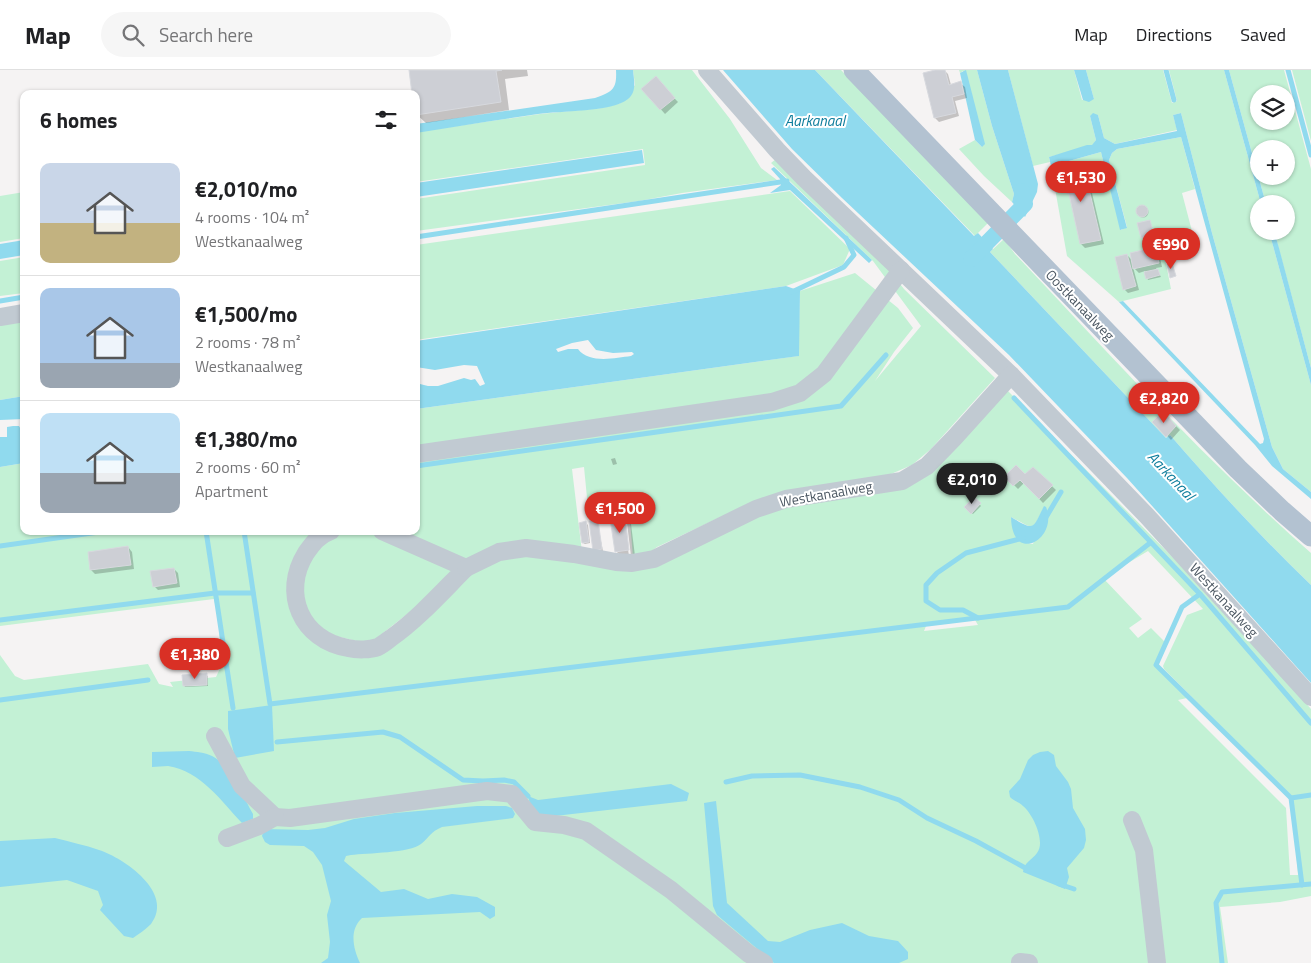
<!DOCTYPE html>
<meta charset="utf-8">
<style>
body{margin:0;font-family:"Titillium Web",sans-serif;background:#f6f6f6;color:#202124;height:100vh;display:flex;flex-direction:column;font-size:19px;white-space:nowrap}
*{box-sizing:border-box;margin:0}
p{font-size:16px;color:#757577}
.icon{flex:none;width:28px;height:28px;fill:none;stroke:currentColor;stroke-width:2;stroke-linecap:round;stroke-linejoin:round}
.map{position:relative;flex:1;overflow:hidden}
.drawer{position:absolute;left:20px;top:20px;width:400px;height:445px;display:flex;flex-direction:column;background:#fff;border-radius:10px;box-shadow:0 1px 4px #0004}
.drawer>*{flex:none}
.buttons{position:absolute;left:1250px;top:15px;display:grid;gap:10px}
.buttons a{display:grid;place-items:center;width:45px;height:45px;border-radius:50%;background:#fff;box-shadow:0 1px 4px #0004;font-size:25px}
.price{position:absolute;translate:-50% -42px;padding:0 11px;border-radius:18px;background:#d93025;color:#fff;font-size:16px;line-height:32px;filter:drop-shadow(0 1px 2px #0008)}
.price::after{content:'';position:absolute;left:50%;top:30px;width:15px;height:11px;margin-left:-8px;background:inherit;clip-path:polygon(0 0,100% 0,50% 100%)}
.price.active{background:#222;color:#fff}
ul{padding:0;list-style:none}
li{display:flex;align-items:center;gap:15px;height:125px;padding:0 20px}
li+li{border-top:1px solid #e0e0e0}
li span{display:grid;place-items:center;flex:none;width:140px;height:100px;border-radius:10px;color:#555}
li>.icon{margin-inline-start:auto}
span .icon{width:60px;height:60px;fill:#fffc;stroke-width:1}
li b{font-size:21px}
h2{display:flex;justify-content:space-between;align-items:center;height:60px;padding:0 20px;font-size:21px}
header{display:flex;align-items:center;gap:30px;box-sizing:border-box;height:70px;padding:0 25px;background:#fff;border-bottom:1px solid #e0e0e0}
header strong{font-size:24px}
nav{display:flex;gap:28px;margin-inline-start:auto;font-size:18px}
.search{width:350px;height:45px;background:#f6f6f6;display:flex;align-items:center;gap:12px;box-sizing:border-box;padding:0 18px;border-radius:28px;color:#757577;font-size:19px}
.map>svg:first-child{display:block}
.green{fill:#c3f1d5;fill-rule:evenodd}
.water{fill:#90daee;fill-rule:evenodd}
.shadow{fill:#0003;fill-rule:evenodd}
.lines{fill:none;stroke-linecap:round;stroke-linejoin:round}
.stream{stroke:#90daee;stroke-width:5}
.canal{stroke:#90daee;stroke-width:16}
.building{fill:#cdcfd5;stroke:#d7d9de}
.minor{stroke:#c1cad2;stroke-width:18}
.major{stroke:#b3c2d1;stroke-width:21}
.labels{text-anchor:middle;stroke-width:4;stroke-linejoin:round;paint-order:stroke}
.street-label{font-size:14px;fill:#4a5661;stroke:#fff}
.water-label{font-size:15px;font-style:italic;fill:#0c7c9b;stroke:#fff}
</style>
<header>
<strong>Map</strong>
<div class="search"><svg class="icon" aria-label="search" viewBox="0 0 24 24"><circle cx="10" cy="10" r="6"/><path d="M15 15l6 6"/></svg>Search here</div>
<nav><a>Map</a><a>Directions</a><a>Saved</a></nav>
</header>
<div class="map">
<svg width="1311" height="893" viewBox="0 0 1311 893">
<rect width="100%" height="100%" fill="#f5f3f3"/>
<!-- green -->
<g class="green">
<polygon points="633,0 692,0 730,49 761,98 777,110 682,123 639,131 416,161 416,129 645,95 643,79 416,112 416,62 540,44 602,38 621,33 635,15"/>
<polygon points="815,0 841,0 989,152 975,166"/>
<polygon points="959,0 977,0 992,56 1014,124 1012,132 984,106 959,79 975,70 982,77 963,1 960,3"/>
<polygon points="1008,0 1074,0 1082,30 1094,29 1086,0 1163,0 1172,33 1177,31 1169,0 1224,0 1261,134 1259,134 1259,161 1269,161 1311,315 1311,422 1283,399 1272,377 1212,163 1181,43 1173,45 1177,60 1115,74 1104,68 1098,45 1090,46 1096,70 1092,76 1049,87 1050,92 1033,96"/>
<path d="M1229,0H1284L1311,99V298L1274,161H1286V134H1266ZM1259,24H1286V51H1259ZM1259,79H1286V106H1259Z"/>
<polygon points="1292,0 1311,0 1311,71"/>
<polygon points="1181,67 1195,119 1182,123 1193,165 1162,173 1171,219 1119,232 1067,186 1051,96 1101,82 1121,160 1127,157 1109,90 1112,83 1117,79"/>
<polygon points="776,89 877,185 904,219 995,308 931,379 912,395 891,404 746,435 657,477 648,484 633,487 629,440 615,442 614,436 590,440 588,438 584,397 572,399 582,482 465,491 390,461 416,461 416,339 798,286 800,221 855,203 898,238 913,258 894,282 875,311 921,256 873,191 771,93"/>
<polygon points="790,121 850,179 843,195 786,216 416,270 416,175"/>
<polygon points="24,122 24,168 0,172 0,126"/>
<path d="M1004,169L1015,184C1111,286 1206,391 1311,483V515C1261,467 1215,417 1170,365L1166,368L990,182Z"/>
<polygon points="24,187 24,223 0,226 0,191"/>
<polygon points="24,236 24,326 0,330 0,239"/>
<path d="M1006,319L1212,527L1311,639V826L1280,832L1220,837L1228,893H0V585L15,606L24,610L148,594L159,614L173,617L170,612L216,607L222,594L218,547L214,529L0,556V397L24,393V461H323L299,489L303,553L369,581L462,508L516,482L615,495L764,440L908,414ZM1044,437L1033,474C1014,472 1015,464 1011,447C1035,459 1031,463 1044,437ZM1148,481L1203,539L1187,545L1163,596L1164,599L1292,728L1298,805H1290L1286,738L1178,630L1187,628L1156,594L1166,573L1151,558L1138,568L1129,558L1142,549L1103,508ZM975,550L978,555L924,561L926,556Z"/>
<polygon points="340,461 371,461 381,464 455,498 448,512 369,574 319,562 299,524 303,497 331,464"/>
</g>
<!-- water -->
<g class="water">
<path d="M616,0H633C634,10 637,22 628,29C613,42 559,41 538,44C497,50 457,56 416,63V54L595,28C613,22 617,19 616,0Z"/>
<path d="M723,0H815L974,166L978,163L993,179L990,182L1166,368L1170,365C1215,417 1261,467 1311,515V613L1127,408L1009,285L842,128L792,79Z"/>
<polygon points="966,0 985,74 982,77 975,70 960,3"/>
<polygon points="977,0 1008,0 1038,114 1037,122 1025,147 1012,132 1014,124 992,56"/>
<polygon points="1074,0 1086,0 1094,29 1089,32 1083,30"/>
<polygon points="1224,0 1229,0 1266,134 1261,134"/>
<polygon points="1093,43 1098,45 1104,68 1115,74 1177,61 1173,45 1181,43 1212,163 1272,377 1283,399 1311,422 1311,429 1272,396 1255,375 1119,232 1123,231 1260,374 1263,373 1264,369 1181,67 1117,79 1112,83 1109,90 1127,158 1120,160 1101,82 1051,96 1049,87 1087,75 1092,75 1096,70 1090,46"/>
<polygon points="642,80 644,93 416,127 416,113"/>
<polygon points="774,97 872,190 869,193 790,120 770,123 781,115 780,109 771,99"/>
<polygon points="1269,161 1274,161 1279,178 1311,298 1311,315"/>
<polygon points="24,170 24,185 0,189 0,174"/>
<path d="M786,216L800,221L799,286L416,339V313L428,316H438L464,308L471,310L475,309L480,316L485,314L477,296L464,295L435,300L416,297V271ZM588,270L596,280L613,283L632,282L634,284L631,286C615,288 589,294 578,279H568L558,282L556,279L572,273Z"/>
<polygon points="24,326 24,349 0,350 0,330"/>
<path d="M13,356H19C26,366 24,381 24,393L0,397V367H7V357Z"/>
<path d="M1044,436L1046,437C1059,469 1012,496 1011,447C1035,461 1032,460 1044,436Z"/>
<polygon points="272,635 274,681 235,688 228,659 228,641"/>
<path d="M189,681C197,682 204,682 212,686C229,694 244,728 253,744V749L242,753C221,731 201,701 168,696C163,696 157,697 152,697V682Z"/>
<path d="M1048,681L1054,685L1056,696L1068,712L1071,719L1073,738L1085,759L1086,770L1084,778L1067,798L1069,807L1065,819L1023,802C1024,792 1032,790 1037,783C1046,772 1033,744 1023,736C1019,732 1014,731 1010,727L1009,721L1020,709L1028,690L1033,685L1040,682Z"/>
<polygon points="671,714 689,723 687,731 537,748 532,742 528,726 538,730"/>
<polygon points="716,731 727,833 768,871 780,872 810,860 842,853 869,866 898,871 908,882 908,889 899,893 774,893 717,845 713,836 704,733"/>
<path d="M477,736H506L512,738L515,744L513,748L442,757C430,762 430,767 421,774C410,783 367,783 351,785L346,786L344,791L381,822L404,819L428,829L452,824L477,827L495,837V846L490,849L480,842L362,848C349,860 353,878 360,893H321L328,888L330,872L327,845L331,831L322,795L313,782L304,776L270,775L265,772L262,766L264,759L308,760L325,758L354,749L395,743Z"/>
<path d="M55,768C70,772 85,775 99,780C124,788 175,823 151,854C146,859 139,864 133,868L124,866L100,840L103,835L98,821L67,810L0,817V771Z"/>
</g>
<!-- shadow -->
<g class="shadow">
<polygon points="410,0 527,0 528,6 505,9 509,40 426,53 417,45 416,24"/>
<polygon points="941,0 944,0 948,4 951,15 960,13 965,17 967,28 955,31 959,46 939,52 935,48"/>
<polygon points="655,8 678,32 665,44 643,19"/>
<polygon points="1085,94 1089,98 1094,122 1092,123 1104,174 1085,178 1081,174 1070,125"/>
<circle cx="1143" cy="142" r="5.5"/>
<polygon points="1150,151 1155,166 1144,169 1142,168"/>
<polygon points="1154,179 1159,183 1162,197 1156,198 1161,207 1148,210 1145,201 1139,203 1133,197 1139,220 1128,223 1124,219 1127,185 1132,190"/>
<polygon points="1163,343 1180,360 1171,370 1154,352"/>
<polygon points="615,388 617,394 613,395 611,389"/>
<polygon points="1033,398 1056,420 1043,433 1024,413 1018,419 1006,407 1025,406"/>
<polygon points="974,428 981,436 973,444 965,437"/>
<path d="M611,440L614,449L624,448L631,454L635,486L623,488L616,481L612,449L597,451L603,481L596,482L590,452L599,451L597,449ZM624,453H627L631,486H629Z"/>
<polygon points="586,453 588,455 590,473 585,474 583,473"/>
<polygon points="128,477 132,482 134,499 95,504 91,500"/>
<polygon points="174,499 178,503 180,517 158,520 154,516"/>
<polygon points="206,605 208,606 208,616 185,617 184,615"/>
</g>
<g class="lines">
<!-- stream -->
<g class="stream">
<polyline points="1166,0 1174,30"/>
<polyline points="1288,0 1311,85"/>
<polyline points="416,167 787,111"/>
<polyline points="792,222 844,197 854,185 846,168"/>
<polyline points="0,231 24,227"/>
<polyline points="1014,328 1200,524"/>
<polyline points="416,396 841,336 886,285"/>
<polyline points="1045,449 1061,422"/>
<polyline points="206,461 233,638"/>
<polyline points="244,461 270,634 1068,537 1150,473"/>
<polyline points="0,476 106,461"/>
<polyline points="978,548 963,540 940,540 926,531 926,515 937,503 966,483 1023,468"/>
<polyline points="0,550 215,523 253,523"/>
<polyline points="0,630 148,610"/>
<polyline points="277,672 383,662 400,667 463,710 483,711 504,710 514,712 528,726"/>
<polyline points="726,712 752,706 800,705 860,717 899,730 927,748 976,771 1029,800"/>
<polyline points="1291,728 1311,725"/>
<polyline points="1059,814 1074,819"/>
<polyline points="1302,815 1291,728 1156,595 1182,537 1200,524 1311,653"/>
<polyline points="1222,893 1216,833 1222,822 1311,814"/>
</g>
<!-- canal -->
<polyline class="canal" points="971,189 1025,134 1022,121"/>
</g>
<!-- building -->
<g class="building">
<polygon points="409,0 502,0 496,1 501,32 416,45 416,24 412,24"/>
<polygon points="935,0 945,0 949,15 961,11 964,24 952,27 956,43 934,48 923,3"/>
<polygon points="656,6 675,28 660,40 641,19"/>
<polygon points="1085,92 1090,118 1089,119 1101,170 1080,174 1069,124 1067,124 1061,99"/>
<circle cx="1142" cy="141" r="6"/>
<polygon points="1150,150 1154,165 1141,168 1137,153"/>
<polygon points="1155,177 1159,193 1133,199 1130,183"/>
<polygon points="1127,184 1136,216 1123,220 1115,187"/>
<polygon points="1172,193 1176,206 1170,208 1167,194"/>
<polygon points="1158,199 1160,205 1146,209 1144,202"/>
<polygon points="1163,341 1176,356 1166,367 1152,352"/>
<polygon points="1016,395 1025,404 1033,397 1053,415 1039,429 1020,410 1013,416 1004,407"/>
<polygon points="974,427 981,433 971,444 964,437"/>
<polygon points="612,439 613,448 596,450 595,441"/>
<polygon points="625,446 629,480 615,482 610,448"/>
<polygon points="598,450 602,479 593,481 589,451"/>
<polygon points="586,451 589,472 582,473 579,453"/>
<polygon points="128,476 131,495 90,500 88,482"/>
<polygon points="174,498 177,513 153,517 150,501"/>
<polygon points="207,603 207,615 183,616 182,605"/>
</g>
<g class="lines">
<!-- minor -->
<g class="minor">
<polyline points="707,0 777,80 804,108 1011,305 1147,446 1311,627"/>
<polyline points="0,247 24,243"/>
<polyline points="416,384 772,332 800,323 824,304 901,200"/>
<path d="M331,461C319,465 313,473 306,483C281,523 301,570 348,578C357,580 370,580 378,577C382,575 387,571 391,568C418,549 442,522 466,498L382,461"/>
<polyline points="466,498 499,482 526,478 574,484 616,492 632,493 654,489 756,439 786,429 902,411 927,396 955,367 1011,305"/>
<polyline points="215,666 242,716 275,747 290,748 487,721 512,724 535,752 564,755 586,761 671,820 749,884 764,893"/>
<polyline points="1132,750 1144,780 1157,893"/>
<polyline points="227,768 259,756 275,747"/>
<polyline points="1020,892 1029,893"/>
</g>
<!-- major -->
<polyline class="major" points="854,0 1238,399 1282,441 1311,466"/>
</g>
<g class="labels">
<!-- street labels -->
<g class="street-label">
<text transform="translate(1080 235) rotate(46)" y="5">Oostkanaalweg</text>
<text transform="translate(826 424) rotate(-10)" y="5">Westkanaalweg</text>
<text transform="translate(1224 530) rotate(48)" y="5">Westkanaalweg</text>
</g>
<!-- water labels -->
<g class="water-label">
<text x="815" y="56">Aarkanaal</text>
<text transform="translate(1171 406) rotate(47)" y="5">Aarkanaal</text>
</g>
</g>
</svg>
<div class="buttons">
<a><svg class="icon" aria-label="layers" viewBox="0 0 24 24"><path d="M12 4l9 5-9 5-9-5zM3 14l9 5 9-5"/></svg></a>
<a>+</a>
<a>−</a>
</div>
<b class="price" style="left:1081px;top:133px">€1,530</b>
<b class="price" style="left:1171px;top:200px">€990</b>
<b class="price" style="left:1164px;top:354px">€2,820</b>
<b class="price active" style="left:972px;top:435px">€2,010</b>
<b class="price" style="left:620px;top:464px">€1,500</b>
<b class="price" style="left:195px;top:610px">€1,380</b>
<section class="drawer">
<h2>6 homes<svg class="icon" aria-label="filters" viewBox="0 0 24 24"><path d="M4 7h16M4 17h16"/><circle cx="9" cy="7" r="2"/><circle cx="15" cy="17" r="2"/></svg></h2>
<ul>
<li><span style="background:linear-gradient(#c9d6e8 60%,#c2b280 0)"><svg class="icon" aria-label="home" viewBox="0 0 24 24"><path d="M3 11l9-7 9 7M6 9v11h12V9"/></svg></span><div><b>€2,010/mo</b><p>4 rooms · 104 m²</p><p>Westkanaalweg</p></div></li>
<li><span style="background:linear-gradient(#a9c7e8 75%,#9aa5b1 0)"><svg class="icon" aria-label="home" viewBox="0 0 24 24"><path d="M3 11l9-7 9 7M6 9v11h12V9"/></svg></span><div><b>€1,500/mo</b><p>2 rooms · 78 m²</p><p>Westkanaalweg</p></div></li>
<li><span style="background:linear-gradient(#bfe0f5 60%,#9aa5b1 0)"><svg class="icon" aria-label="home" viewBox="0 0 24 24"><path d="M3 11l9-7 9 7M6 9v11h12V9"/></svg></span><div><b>€1,380/mo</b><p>2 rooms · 60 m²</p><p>Apartment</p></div></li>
</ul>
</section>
</div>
